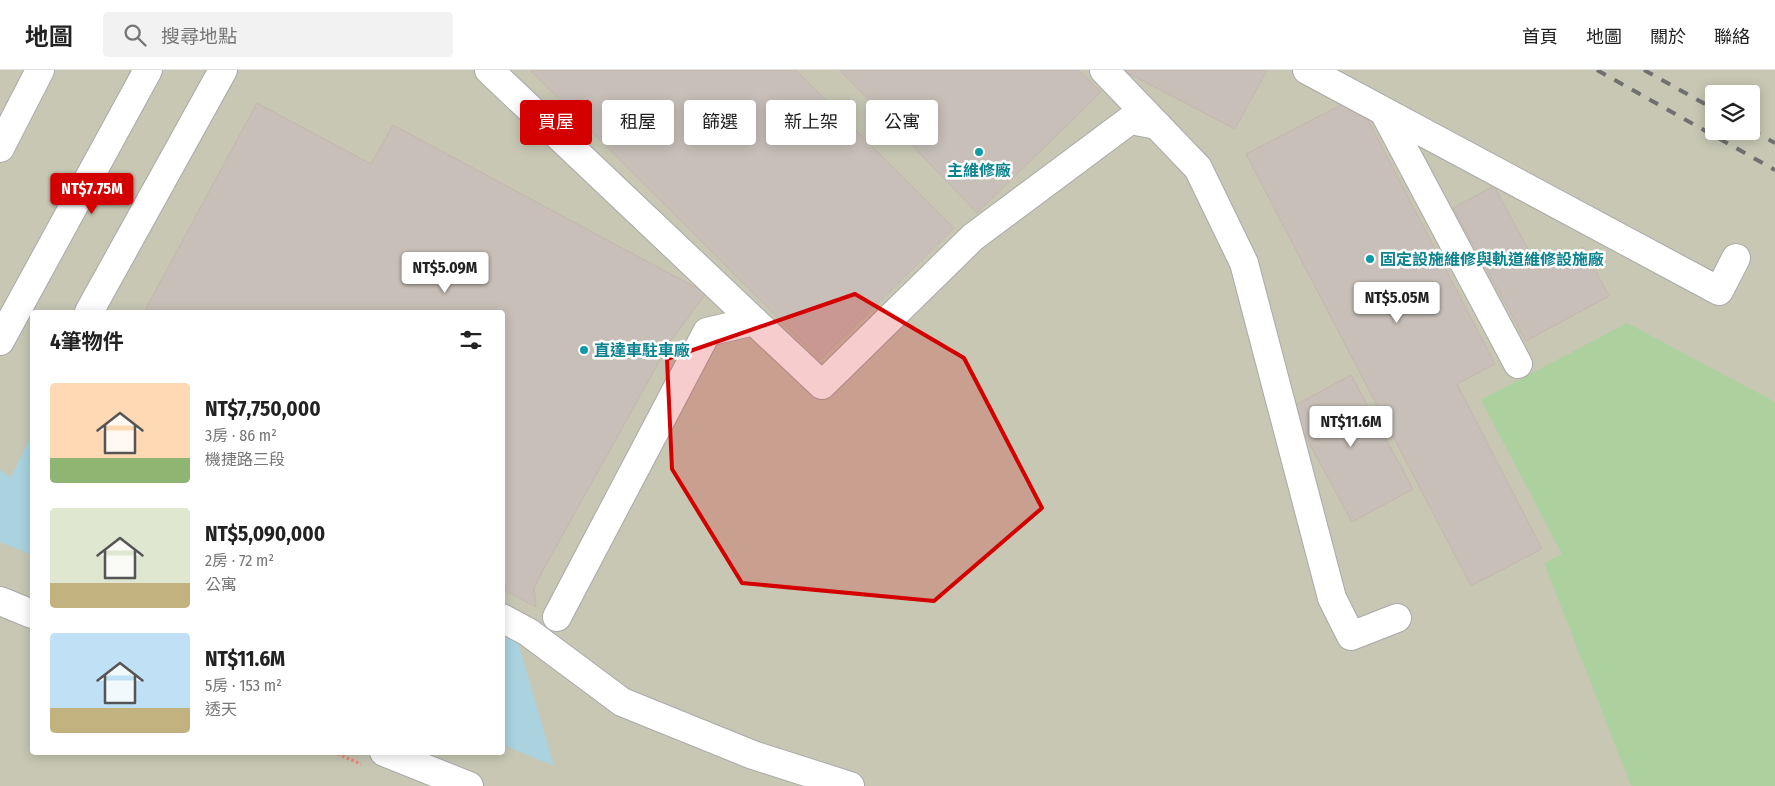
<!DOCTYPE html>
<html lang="zh-TW">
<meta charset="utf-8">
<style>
body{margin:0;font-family:"Fira Sans Condensed","Noto Sans TC",sans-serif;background:#f2f2f2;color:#222;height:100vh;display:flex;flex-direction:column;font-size:19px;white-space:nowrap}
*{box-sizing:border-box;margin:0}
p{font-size:16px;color:#767676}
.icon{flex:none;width:28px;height:28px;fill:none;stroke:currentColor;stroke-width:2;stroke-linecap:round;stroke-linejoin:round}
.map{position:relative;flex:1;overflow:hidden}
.panel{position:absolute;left:30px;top:240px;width:475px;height:445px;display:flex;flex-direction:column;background:#fff;border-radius:5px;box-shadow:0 2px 12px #0003}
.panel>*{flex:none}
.banner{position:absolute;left:520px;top:30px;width:475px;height:45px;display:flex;gap:10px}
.buttons{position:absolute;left:1705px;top:15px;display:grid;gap:10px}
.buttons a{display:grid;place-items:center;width:55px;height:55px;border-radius:5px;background:#fff;box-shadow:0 2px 12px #0003;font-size:25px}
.price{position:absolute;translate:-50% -42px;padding:0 11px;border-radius:5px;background:#fff;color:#222;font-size:16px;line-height:32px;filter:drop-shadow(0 1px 2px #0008)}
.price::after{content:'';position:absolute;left:50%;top:30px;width:15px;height:11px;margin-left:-8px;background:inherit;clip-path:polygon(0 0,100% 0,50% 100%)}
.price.current{background:#d40000;color:#fff}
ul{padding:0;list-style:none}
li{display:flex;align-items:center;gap:15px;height:125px;padding:0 20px}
li span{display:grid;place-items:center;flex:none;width:140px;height:100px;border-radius:5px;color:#555}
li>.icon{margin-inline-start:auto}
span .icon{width:60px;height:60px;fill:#fffc;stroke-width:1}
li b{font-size:21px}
h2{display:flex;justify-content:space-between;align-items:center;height:60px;padding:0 20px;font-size:21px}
.pill{padding:0 18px;border-radius:5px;background:#fff;box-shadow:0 2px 12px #0003;font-size:18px;line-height:45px}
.pill.current{background:#d40000;color:#fff}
header{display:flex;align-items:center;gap:30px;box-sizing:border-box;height:70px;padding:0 25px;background:#fff;border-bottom:1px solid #e0e0e0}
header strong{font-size:24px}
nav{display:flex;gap:28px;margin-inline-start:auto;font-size:18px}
.search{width:350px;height:45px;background:#f2f2f2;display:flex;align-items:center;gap:12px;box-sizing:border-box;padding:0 18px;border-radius:5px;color:#767676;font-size:19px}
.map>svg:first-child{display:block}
.construction{fill:#c7c7b4;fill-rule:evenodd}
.forest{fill:#add19e}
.water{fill:#aad3df}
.building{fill:#c7bfb8;stroke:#c4b6ab}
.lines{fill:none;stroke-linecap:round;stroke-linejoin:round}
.minor-casing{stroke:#a9a9a9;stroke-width:30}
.path{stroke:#fa8072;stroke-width:3;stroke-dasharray:2.5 2.5;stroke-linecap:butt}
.minor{stroke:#fff;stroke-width:28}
.rail{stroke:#707070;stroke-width:4;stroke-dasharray:10 10;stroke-linecap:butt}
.marked{fill:#d40000;fill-opacity:0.2;stroke:#d40000;stroke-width:4;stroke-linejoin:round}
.culture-dot{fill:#0f9aa8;stroke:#fff;stroke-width:2}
.labels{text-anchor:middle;stroke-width:5;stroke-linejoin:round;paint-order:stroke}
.culture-label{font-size:16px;font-weight:bold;fill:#0d838f;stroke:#fff;text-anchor:start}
</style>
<header>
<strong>地圖</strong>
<div class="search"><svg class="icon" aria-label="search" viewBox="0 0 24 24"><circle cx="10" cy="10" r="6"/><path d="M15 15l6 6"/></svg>搜尋地點</div>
<nav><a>首頁</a><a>地圖</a><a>關於</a><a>聯絡</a></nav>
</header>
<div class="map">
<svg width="1775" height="716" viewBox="0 0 1775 716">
<rect width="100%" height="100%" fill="#f2efe9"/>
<!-- construction -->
<path class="construction" d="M0,0H1775V716H0ZM1714,24H1751V61H1714ZM32,242H502V682H32Z"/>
<!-- forest -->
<polygon class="forest" points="1627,253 1775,332 1775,716 1631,716 1544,493 1562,484 1481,330"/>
<!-- water -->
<g class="water">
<polygon points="32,363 32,485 0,472 0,400 11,407"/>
<polygon points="502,564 518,572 554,696 503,675"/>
</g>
<!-- building -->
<g class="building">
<polygon points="530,0 796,0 954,158 820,290"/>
<polygon points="840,0 1079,0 1101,22 977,143"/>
<polygon points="1122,0 1267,0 1235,59"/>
<polygon points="1356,27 1495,294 1457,314 1542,479 1471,516 1246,84"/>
<polygon points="257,33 371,94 393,55 706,223 670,272 542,502 534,518 536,537 502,519 502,242 144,242"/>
<polygon points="1494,116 1540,201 1583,177 1609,226 1526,271 1453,138"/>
<polygon points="1351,305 1413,419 1352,452 1290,338"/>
</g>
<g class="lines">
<!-- minor casing -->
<g class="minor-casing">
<g id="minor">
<polyline points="489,0 754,251"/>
<polyline points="1104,0 1198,98 1244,193 1332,528 1351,566 1397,548"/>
<polyline points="1307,0 1719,221 1736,188"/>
<polyline points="1384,42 1518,294"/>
<polyline points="0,78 40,0"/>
<polyline points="89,242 223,0"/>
<polyline points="0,271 148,0"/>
<polyline points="0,531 32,544"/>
<polyline points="557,547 707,262 754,251 822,315 973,167 1130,50 1157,55"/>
<polyline points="502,548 528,562 622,632 753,685 850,716"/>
<polyline points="384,682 469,716"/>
</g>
</g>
<!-- path -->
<polyline class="path" points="333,682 361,694"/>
<!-- minor -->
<use href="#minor" class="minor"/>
<!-- rail -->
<g class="rail">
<polyline points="1597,0 1775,100"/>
<polyline points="1644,0 1714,39"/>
<polyline points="1751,60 1775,73"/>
</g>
</g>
<!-- marked area -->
<path class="marked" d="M855,224L964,288L1042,438L934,531L742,513L672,399L667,289Z"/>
<!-- markers -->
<g class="culture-dot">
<circle cx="979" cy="82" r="5"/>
<circle cx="1370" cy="189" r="5"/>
<circle cx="584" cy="280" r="5"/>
</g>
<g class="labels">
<!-- culture labels -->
<g class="culture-label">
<text x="979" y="106" text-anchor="middle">主維修廠</text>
<text x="1380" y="195">固定設施維修與軌道維修設施廠</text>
<text x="594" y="286">直達車駐車廠</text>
</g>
</g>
</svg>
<div class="buttons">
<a><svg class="icon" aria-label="layers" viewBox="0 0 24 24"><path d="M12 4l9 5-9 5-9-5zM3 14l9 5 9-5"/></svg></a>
</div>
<b class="price current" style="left:92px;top:145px">NT$7.75M</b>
<b class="price" style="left:445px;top:224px">NT$5.09M</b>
<b class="price" style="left:1397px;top:254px">NT$5.05M</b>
<b class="price" style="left:1351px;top:378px">NT$11.6M</b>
<div class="banner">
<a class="pill current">買屋</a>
<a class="pill">租屋</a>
<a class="pill">篩選</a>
<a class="pill">新上架</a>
<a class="pill">公寓</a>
</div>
<section class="panel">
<h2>4筆物件<svg class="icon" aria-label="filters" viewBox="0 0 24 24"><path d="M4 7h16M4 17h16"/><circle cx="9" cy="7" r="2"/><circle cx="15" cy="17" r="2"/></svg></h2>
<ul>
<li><span style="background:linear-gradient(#ffd9b3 75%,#8fb573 0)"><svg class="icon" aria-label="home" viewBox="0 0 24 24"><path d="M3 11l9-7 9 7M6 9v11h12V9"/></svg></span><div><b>NT$7,750,000</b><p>3房 · 86 m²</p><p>機捷路三段</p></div></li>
<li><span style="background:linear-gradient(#dfe7d0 75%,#c2b280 0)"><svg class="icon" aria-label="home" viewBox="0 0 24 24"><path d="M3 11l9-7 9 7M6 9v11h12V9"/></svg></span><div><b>NT$5,090,000</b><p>2房 · 72 m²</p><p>公寓</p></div></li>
<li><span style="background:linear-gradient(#bfe0f5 75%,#c2b280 0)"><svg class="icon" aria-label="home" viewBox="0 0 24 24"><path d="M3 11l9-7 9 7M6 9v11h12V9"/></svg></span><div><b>NT$11.6M</b><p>5房 · 153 m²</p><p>透天</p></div></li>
</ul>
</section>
</div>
